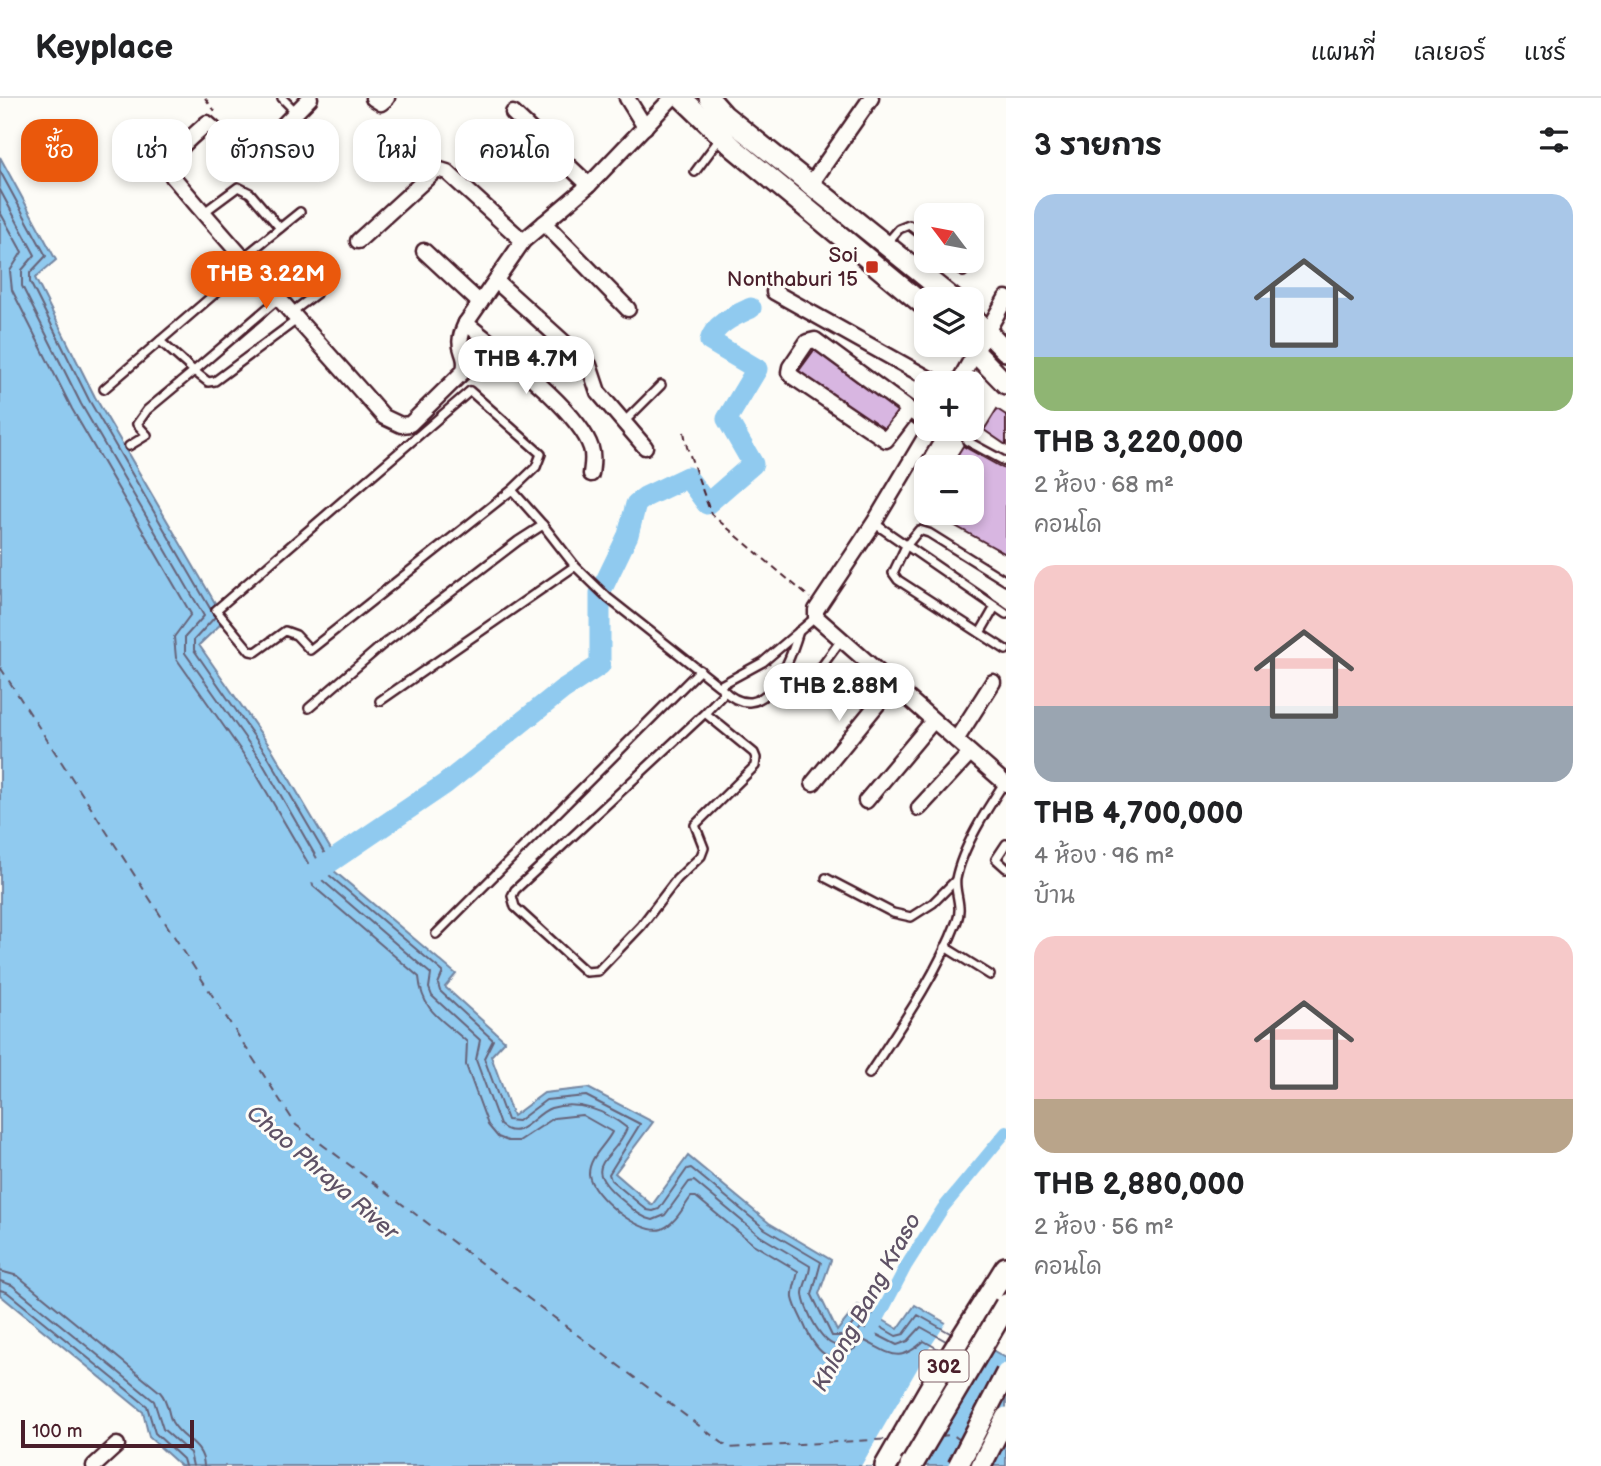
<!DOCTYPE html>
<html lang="th">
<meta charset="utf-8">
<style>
body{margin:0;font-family:"Balsamiq Sans","Playpen Sans Thai",sans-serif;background:#f6f6f6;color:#202124;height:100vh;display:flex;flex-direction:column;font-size:26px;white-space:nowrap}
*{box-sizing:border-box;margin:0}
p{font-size:23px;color:#757577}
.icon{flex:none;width:38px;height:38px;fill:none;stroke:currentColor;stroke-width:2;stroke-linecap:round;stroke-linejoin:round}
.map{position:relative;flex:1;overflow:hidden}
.drawer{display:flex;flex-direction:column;background:#fff;width:595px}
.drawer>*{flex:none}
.banner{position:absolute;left:21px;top:21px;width:665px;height:63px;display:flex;gap:14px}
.needle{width:46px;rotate:302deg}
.tools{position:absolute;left:914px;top:105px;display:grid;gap:14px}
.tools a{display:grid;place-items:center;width:70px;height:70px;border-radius:14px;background:#fff;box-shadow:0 4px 10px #0003;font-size:35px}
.scale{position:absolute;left:21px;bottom:18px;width:173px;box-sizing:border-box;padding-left:7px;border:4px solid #4a1f2b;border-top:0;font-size:19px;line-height:24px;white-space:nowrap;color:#4a1f2b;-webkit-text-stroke:5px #fdfcf7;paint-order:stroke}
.price{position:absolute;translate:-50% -60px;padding:0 16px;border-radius:24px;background:#fff;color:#222;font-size:23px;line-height:46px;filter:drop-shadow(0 2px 4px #0008)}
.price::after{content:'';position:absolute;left:50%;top:42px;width:21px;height:16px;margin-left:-10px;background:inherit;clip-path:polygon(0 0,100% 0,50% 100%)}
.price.on{background:#ea580c;color:#fff}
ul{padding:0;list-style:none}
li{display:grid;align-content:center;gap:14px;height:371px;padding:0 28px}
li span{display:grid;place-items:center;height:217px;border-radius:21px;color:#555}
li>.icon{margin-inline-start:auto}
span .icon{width:126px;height:126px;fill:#fffc;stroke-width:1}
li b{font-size:30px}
h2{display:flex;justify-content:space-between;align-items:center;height:84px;padding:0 28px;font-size:30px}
.tag{padding:0 24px;border-radius:21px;background:#fff;box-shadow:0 4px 10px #0003;font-size:24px;line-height:63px}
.tag.on{background:#ea580c;color:#fff}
header{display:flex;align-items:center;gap:42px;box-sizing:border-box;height:98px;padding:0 35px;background:#fff;border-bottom:2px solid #e0e0e0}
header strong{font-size:33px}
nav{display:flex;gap:38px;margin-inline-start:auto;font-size:24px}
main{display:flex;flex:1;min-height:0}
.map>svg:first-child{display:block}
.water{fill:#90caef;stroke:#7486a1;stroke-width:2}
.pier{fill:#fdfcf7}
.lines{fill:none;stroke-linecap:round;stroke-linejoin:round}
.shore{stroke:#666379;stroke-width:2}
.canal{stroke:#90caef;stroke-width:12}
.river{stroke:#90caef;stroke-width:21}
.ferry{stroke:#5f5266;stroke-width:2;stroke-dasharray:9 7;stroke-linecap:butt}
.building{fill:#d8b6e1;stroke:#4a1f2b;stroke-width:2}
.service-casing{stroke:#4a1f2b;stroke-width:12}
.minor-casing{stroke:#4a1f2b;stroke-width:19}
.secondary-casing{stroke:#4a1f2b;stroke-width:24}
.primary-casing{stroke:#4a1f2b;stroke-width:26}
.path{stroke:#4a1f2b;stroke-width:2;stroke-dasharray:7 5;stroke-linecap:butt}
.service{stroke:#fdfcf7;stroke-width:7}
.minor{stroke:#fdfcf7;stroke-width:14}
.secondary{stroke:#fdfcf7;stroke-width:19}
.primary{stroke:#fdfcf7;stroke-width:21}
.secondary-bridge-casing{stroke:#4a1f2b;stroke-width:24;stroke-linecap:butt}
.primary-bridge-casing{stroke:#4a1f2b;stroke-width:26;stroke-linecap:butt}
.secondary-bridge{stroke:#fdfcf7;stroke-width:19}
.primary-bridge{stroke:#fdfcf7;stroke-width:21}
.poi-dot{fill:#c8321e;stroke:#fdfcf7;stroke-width:2.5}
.labels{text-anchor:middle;stroke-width:6;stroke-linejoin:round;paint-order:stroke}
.shield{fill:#fdfcf7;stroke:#806168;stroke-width:2}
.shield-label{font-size:19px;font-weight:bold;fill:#4a1f2b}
.poi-label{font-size:21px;fill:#4a1f2b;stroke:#fdfcf7;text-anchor:end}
.water-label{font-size:23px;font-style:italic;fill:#5f5266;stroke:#fdfcf7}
</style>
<header>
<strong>Keyplace</strong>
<nav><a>แผนที่</a><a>เลเยอร์</a><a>แชร์</a></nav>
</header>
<main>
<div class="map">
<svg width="1006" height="1368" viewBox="0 0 1006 1368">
<rect width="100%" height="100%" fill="#fdfcf7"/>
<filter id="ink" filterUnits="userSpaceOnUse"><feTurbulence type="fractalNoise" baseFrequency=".0143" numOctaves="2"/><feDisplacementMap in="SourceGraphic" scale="14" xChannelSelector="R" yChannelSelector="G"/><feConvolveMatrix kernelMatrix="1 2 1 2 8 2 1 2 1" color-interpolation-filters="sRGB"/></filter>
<g filter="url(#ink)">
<!-- water -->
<polygon class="water" points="0,59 56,162 35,180 95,299 225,522 199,547 273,653 340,767 333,772 456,876 445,889 505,943 491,958 513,1018 544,995 588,990 653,1024 615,1075 652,1107 688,1058 769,1125 831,1162 819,1196 837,1233 858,1207 898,1231 915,1207 1006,1260 1006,1368 181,1368 149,1339 143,1314 0,1197"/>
<!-- pier -->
<polygon class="pier" points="948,1222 992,1247 922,1368 861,1368 928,1252"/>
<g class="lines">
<!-- shore -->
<g class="shore">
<polyline points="0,73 46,158 30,175 30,184 89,302 211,512"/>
<path d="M0,92L35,157L22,172V188L81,306L204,518L185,539V555L260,661L319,764L322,782L431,876L429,890L432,898L480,942L476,962L500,1027C521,1045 533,1016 551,1010C578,1002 606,1013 627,1030C613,1065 578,1065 621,1101C631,1109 640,1120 653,1122L665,1117L689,1084L694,1083L760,1138L810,1168C810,1177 804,1185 803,1195C803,1209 824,1253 842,1247C851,1245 856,1234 862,1229L897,1247L908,1243L921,1229L946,1243"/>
<path d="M0,114L22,154L10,173L12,192L72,311L191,516L174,539L176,560L251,667L308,765L313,788L419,879C422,914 442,921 467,944L466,967L488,1027L498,1039L508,1043H519L554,1020L582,1017L612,1034C605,1048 589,1059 589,1076C590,1097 641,1138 662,1131C675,1126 683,1110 691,1099H696L753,1146L798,1173C797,1182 792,1190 793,1200C795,1210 802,1221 806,1231C823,1267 837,1265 865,1243C892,1256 898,1266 924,1243L940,1252"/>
<polyline points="215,519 194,542 194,552 267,657 329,763 329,777 443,874 438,886 440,893 493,942 484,960 507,1022 518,1023 546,1002 586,998 640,1026 609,1076 611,1082 647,1112 653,1113 659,1111 687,1071 691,1070 765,1131 821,1164 812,1197 832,1238 843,1238 860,1217 896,1238 904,1236 918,1217 950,1235"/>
<path d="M0,1173L18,1178L160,1294C169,1304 167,1314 172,1324C182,1342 203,1345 204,1368"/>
<polyline points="0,1183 12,1187 154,1303 163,1331 190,1355 193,1368"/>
<polyline points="0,1192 7,1194 147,1308 155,1335 183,1361 185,1368"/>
</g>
<!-- canal -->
<polyline class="canal" points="872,1233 906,1168 943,1110 1006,1034"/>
<!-- river -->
<path class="river" d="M314,775L445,686L562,592L600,567V495L628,437L636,406L645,399L687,379L707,406L753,366L727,321L757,271L710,243C714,226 736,217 751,210"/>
<!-- ferry -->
<g class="ferry">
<polyline points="0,569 296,1027 729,1350 892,1341"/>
<polyline points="939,1338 953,1337 960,1342"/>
</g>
</g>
<!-- building -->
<g class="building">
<polygon points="817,248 903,311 884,337 798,274"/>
<polygon points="997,311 1006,317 1006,347 984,332"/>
<polygon points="963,348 1006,372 1006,456 932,415 971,415 971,369 950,369"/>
</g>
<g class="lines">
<!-- service casing -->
<g class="service-casing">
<g id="service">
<polyline points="282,0 295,13"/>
<polyline points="695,74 721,39"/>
<polyline points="203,115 238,89 250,95 280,130"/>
<polyline points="887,145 899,131 909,127 926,140"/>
<polyline points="243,160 300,114"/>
<polyline points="950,163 963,174"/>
<polyline points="292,214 316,196 315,188 303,173"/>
<polyline points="160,243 194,273 278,201"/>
<polyline points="104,291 247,168"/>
<polyline points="624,324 661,287"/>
<polyline points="967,343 1006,364"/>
<polyline points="129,348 147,337 137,326 147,312 194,273 208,284 215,283 298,221"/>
<polyline points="512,392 536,369 541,356 470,293 216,512 250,553 256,554 285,533 296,537 310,552 512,392 543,427"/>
<polyline points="874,425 1006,516"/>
<polyline points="1006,483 929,435 919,432 906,448 893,475 898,482 1006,552"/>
<polyline points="980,535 995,509"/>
<polyline points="814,579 841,542"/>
<path d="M722,591C764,632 789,566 799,533"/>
<polyline points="380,603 575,468"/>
<polyline points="309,610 381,548 518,443 543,427 575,468 608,500 719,588 763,564 816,519"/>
<polyline points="705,615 515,792 512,798 515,809 586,874 598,873 641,828 677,781 701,758 704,750 695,727 755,668 756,660 754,655 705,615 725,594"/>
<polyline points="1006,746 996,761 1006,770"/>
<polyline points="826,780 893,815 911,819 933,805 955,783"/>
<polyline points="436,836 700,572"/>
<polyline points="945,849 990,877"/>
<path d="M869,976C902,926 936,878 957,823C963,808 954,794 956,781C962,750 987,711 1004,685"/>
</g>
</g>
<!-- minor casing -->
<g class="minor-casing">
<g id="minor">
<path d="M310,0L249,62L207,25C192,40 164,57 173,79C242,161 314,239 384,319L401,327L410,326L464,273C469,251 452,254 466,225L523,143L589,87L672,0"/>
<polyline points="373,0 381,5 387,0"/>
<polyline points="627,0 645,29"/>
<polyline points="513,15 589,87"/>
<polyline points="811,86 871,0"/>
<polyline points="544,125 628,211"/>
<polyline points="358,143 437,71 447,74 523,143"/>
<polyline points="424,153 480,205"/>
<polyline points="496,183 589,267 598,294 645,349"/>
<polyline points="774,194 937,285"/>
<path d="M466,225C498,252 579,312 591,350C594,359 592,367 591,376"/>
<polyline points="958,285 1006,200"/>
<polyline points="909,312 886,342 793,279 789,274 790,269 807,244 815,242 926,324"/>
<polyline points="930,331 874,425 816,512 816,519 1006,686"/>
<polyline points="956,642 993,584"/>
<polyline points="813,685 893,587"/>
<polyline points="866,703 933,623"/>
<polyline points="919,710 970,655"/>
<polyline points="94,1368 117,1347"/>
</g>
</g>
<!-- secondary casing -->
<g class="secondary-casing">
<g id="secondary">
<polyline points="682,0 734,50 926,209"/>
<polyline points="709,0 724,17 953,201"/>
<polyline points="971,218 1006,253"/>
<polyline points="968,247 1006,286"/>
</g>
</g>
<!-- primary casing -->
<g class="primary-casing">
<polyline id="primary" points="886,1368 932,1288 1006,1170"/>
</g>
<!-- path -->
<g class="path">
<polyline points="205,0 215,13"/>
<polyline points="684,334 687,349 711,416 810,500"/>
</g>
<!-- service -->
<use href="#service" class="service"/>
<!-- minor -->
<use href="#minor" class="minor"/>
<!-- secondary -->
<use href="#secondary" class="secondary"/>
<!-- primary -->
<use href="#primary" class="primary"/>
<!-- secondary-bridge casing -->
<g class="secondary-bridge-casing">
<g id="secondary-bridge">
<polyline points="958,1368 1006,1275"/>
<polyline points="981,1368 1006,1319"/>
</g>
</g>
<!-- primary-bridge casing -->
<g class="primary-bridge-casing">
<polyline id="primary-bridge" points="911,1368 1006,1207"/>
</g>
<!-- secondary-bridge -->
<use href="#secondary-bridge" class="secondary-bridge"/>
<!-- primary-bridge -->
<use href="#primary-bridge" class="primary-bridge"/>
</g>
</g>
<!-- markers -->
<rect class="poi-dot" x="865" y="162" width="14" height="14" rx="3.5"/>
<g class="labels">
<!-- shield labels -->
<rect class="shield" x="919.5" y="1252.5" width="49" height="31" rx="5"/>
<g class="shield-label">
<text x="944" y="1275">302</text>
</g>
<!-- poi labels -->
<g class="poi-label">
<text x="858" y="164">Soi<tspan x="858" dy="24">Nonthaburi 15</tspan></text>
</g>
<!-- water labels -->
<g class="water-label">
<text transform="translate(323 1074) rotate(41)" y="8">Chao Phraya River</text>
<text transform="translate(866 1204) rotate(-61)" y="8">Khlong Bang Kraso</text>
</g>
</g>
</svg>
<div class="tools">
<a><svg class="needle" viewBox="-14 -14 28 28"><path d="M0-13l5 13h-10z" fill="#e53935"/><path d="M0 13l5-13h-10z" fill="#757577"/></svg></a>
<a><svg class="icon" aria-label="layers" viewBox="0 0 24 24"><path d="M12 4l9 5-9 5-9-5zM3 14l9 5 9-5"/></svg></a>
<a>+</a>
<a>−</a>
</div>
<div class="scale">100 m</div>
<b class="price on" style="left:266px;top:213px">THB 3.22M</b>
<b class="price" style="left:526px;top:298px">THB 4.7M</b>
<b class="price" style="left:839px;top:625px">THB 2.88M</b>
<div class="banner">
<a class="tag on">ซื้อ</a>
<a class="tag">เช่า</a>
<a class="tag">ตัวกรอง</a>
<a class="tag">ใหม่</a>
<a class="tag">คอนโด</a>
</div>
</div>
<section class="drawer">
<h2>3 รายการ<svg class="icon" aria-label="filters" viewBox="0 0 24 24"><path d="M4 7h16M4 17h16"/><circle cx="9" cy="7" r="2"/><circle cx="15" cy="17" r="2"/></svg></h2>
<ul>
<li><span style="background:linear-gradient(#a9c7e8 75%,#8fb573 0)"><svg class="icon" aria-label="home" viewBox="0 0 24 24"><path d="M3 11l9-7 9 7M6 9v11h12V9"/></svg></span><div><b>THB 3,220,000</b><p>2 ห้อง · 68 m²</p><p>คอนโด</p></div></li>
<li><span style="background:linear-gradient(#f6c9c9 65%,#9aa5b1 0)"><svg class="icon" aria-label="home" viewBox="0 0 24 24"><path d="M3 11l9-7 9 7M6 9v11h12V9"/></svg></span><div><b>THB 4,700,000</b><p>4 ห้อง · 96 m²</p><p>บ้าน</p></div></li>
<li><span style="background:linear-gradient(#f6c9c9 75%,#b9a48a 0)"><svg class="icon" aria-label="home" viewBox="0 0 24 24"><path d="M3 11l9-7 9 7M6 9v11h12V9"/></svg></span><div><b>THB 2,880,000</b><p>2 ห้อง · 56 m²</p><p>คอนโด</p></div></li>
</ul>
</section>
</main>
